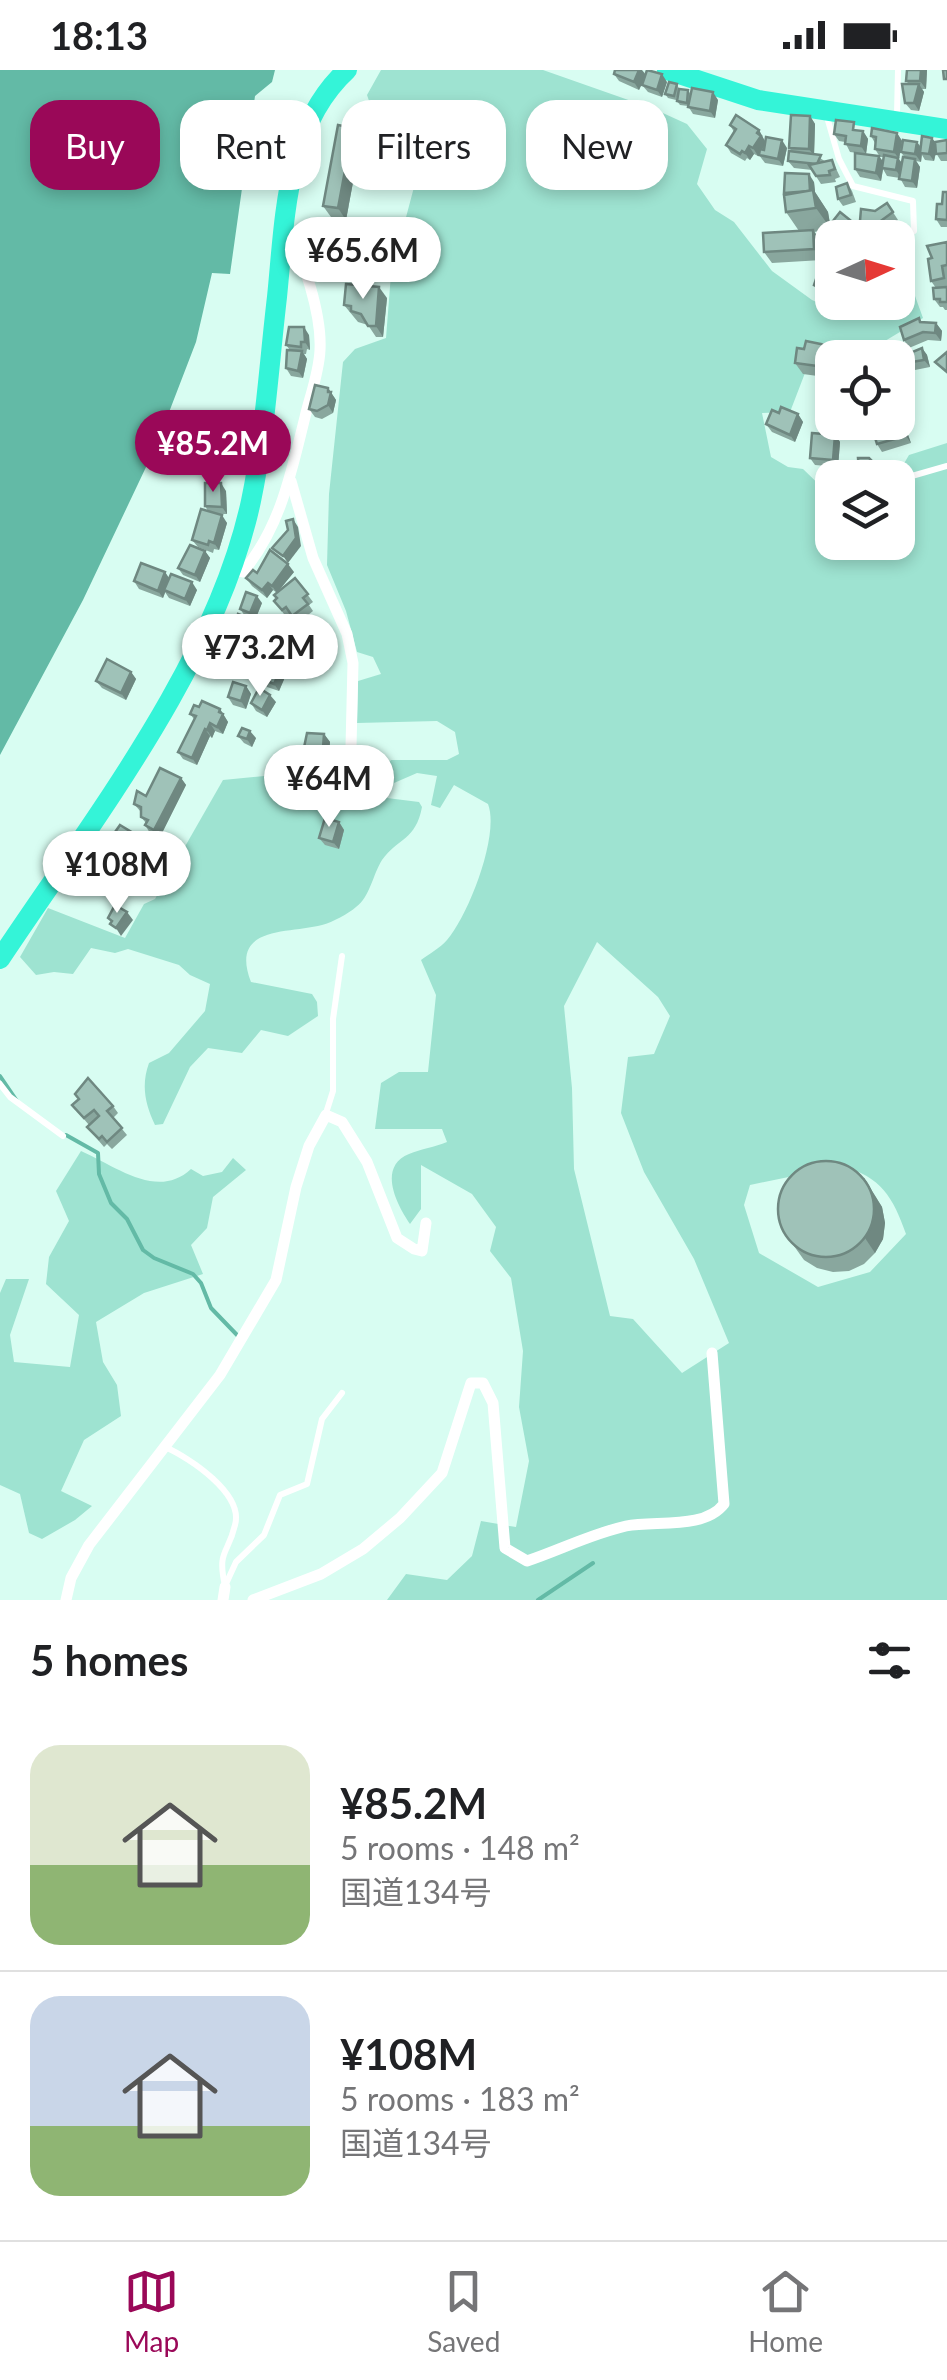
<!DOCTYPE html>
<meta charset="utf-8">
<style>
body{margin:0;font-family:Lato,"Noto Sans JP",sans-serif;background:#f2f2f2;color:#202124;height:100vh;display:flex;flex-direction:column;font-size:38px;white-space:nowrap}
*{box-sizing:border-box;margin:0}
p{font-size:32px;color:#757577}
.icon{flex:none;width:55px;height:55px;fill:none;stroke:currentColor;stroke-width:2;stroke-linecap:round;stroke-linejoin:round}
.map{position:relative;height:1530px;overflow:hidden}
.drawer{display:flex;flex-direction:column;background:#fff;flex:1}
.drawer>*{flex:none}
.banner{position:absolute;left:30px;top:30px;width:888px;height:90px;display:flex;gap:20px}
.needle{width:65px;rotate:86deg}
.fabs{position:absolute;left:815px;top:150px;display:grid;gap:20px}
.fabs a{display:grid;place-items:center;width:100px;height:100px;border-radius:20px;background:#fff;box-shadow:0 5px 15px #0003;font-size:50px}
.price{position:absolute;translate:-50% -85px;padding:0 22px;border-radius:35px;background:#fff;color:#222;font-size:32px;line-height:65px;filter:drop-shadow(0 2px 5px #0008)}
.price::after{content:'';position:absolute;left:50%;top:60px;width:30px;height:22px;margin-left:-15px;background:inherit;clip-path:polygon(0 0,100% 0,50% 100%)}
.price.on{background:#9a0858;color:#fff}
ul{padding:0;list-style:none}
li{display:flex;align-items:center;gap:30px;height:250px;padding:0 30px}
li+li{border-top:2px solid #e0e0e0}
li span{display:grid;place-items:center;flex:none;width:280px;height:200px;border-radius:30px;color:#555}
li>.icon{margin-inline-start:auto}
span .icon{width:120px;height:120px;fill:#fffc;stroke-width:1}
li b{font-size:42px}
h2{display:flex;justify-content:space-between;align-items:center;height:120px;padding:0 30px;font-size:42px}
.tag{padding:0 35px;border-radius:30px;background:#fff;box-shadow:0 5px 15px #0003;font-size:35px;line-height:90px}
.tag.on{background:#9a0858;color:#fff}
.status{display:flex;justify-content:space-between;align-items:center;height:70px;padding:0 50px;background:#fff;direction:ltr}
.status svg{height:28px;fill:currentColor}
.dock{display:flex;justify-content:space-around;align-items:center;height:140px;border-top:2px solid #e0e0e0;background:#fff;font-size:28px;color:#757577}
.dock a{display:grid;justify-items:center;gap:5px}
.dock .on{color:#9a0858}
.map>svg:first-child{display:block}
.green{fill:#9ee3d1;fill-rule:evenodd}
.water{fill:#63baa6}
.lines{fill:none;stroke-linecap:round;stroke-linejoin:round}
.stream{stroke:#63baa6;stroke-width:4}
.service{stroke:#fff;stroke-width:6}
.minor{stroke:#fff;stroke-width:11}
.trunk{stroke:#34f4d8;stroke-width:20}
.wall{fill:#89a79e}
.shaded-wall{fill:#6f8881}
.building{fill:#9fc2b8;stroke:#6f8881;stroke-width:2.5}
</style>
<div class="status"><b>18:13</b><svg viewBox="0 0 49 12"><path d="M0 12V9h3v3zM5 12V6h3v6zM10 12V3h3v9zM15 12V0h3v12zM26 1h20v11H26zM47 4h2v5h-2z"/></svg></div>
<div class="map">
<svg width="947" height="1530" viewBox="0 0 947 1530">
<rect width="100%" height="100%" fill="#d8fdf2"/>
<!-- green -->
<g class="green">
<path d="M381,0H543L654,39L687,54L707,79L697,114L715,140L734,152L772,201L812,230L845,245L878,243L915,226L923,248L885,271L805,278V303L790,342L762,343L771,387L788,397L803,399L832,427V472H898L896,407L909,385L947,373V1530H387L406,1504L447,1510L472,1486L481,1451L516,1457L529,1391L519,1337L523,1281L511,1208L490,1181L496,1157L472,1124L421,1095V1139L410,1154C397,1135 377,1097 409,1084C421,1079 435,1077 447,1072L442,1059H375L381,1013L399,1002H428L436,925L421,890C429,884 440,878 447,870C468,846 500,765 488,734L454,715L440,738L431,735L437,706L417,703L394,713L387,728L419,732L422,737C416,770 398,768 382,790C373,804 370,827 356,837C348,844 333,852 322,855C288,864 229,855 251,912L312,924L317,932L318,946L288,966L261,960L242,983L208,978L190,997L163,1054L155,1055C145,1034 141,1015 149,993L169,983L205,941L210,914L190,905L179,895L128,879L115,883L91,878L73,904L54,902L36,905L20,887L48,838L125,868L144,834L155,829L223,710L285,704L338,724L371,713L391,690H447L459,684L455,662L437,651L357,653L358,611L381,604L373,587L357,582L346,541L327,495L329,424L343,292L355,279L386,268L391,204L418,102L379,60L367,25ZM597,872L658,927L670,946L654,984L628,987L621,1043L644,1102L694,1189L729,1273L682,1303L633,1249L610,1246L574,1099L572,1018L564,936ZM842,1096C881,1107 893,1127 906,1164L870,1202L818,1217L759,1183L744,1135L750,1115Z"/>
<path d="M81,1081C117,1097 158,1130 191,1099L203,1106L222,1102L233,1088L246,1100L213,1127L207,1158L191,1175L203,1204L144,1223L96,1252L103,1292L117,1315L121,1346L84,1370L61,1421L92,1436L75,1450L42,1469L29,1463L20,1424L0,1415V1223L6,1209H29L10,1265L14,1292L70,1297L79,1245L46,1214L49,1187L69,1151L56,1121Z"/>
</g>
<!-- water -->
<polygon class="water" points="0,0 275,0 272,12 255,26 230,204 212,203 196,272 156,376 83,530 0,685"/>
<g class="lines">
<!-- stream -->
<g class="stream">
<polyline points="0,1006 17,1031"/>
<polyline points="66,1065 98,1083 99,1104 111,1133 127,1149 143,1180 154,1188 193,1204 201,1213 211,1238 238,1266"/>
<polyline points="538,1530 593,1493"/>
</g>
<!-- service -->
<g class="service">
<polyline points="897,45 898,0"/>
<polyline points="827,47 839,89 853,116 913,131 914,161 898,172"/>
<polyline points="898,410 947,396"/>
<polyline points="0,1014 10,1027 63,1066"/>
<polyline points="326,1043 333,1021 333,949 342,886"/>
<path d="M165,1377C190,1388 244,1424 235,1455C228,1485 217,1480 225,1516"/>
<polyline points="225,1516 236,1492 264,1465 280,1425 307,1414 322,1349 342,1323"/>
</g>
<!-- minor -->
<g class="minor">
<polyline points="291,411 313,488 347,564 353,593 350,719"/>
<path d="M230,499L243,502C281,456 291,403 305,347C310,326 319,303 320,280C322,244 303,188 287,156"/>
<polyline points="66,1530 71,1508 89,1475 220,1305 276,1210 296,1117 309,1076 326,1045 342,1052 367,1092 397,1168 414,1179 422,1181 426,1153"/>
<polyline points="223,1530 225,1517"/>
<path d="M253,1530L321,1504L363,1479L400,1448L442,1403L471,1313H483L493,1333L505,1478L527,1491C560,1480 591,1464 626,1456C655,1450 704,1460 724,1434L712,1283"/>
</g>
<!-- trunk -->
<g class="trunk">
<polyline points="667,0 758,30 947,59"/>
<path d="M0,889C91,752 216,594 251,431C265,364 269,295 277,227C285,149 285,57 347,0"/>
</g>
</g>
<!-- wall -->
<g class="wall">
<polygon points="927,0 926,19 922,19 924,22 919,41 911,40 905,33 909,14 906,11"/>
<polygon points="614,4 646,5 639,20 619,11"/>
<polygon points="667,12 662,27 648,22 642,15"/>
<polygon points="677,14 679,19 691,23 718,30 715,48 693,44 688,36 680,35 677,31 678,23 676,30 668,28 665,24"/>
<polygon points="810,46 815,54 814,84 826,92 832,90 840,107 835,109 836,112 821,114 812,100 794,98 788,91 792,81 789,78"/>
<polygon points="730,55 759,60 765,72 787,78 783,96 765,93 759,85 760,82 758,86 754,84 750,90 747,88 745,91 731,83 726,75 734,62"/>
<polygon points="353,58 361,69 346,150 331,147 323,136"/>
<polygon points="859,60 863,61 868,69 866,84 850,82 845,72 839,71 834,64"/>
<polygon points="897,63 902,71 899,89 902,93 905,88 901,82 917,72 921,77 932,68 935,72 947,70 947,91 941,91 936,83 934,91 925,90 922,85 921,92 916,91 920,97 917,118 905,117 900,108 887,106 883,99 881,111 860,107 855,99 879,86 883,92 884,87 880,87 875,79 875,73 871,66"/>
<polygon points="814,112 815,122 828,142 830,155 850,150 856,158 852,163 860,162 862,168 839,168 831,159 814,162 821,171 822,190 772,193 764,182 799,161 786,142"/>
<polygon points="847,113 852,121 856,132 843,136 838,129"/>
<polygon points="947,122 947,157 941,157 936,149"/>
<polygon points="887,133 898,150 884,160 865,158 860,151"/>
<polygon points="947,172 947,240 945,240 943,237 940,237 934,229 936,218 931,211 932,188"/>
<polygon points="832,206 832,232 821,226 814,215"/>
<polygon points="387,228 383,267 376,267 368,255 358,252 344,235"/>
<polygon points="919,248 922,252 936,253 942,261 941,271 928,270 909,278 904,270"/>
<polygon points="309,265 310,280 307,279 306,284 304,284 307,289 303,308 291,306 286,298 290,280 286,275"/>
<polygon points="922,278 927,285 930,297 905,302 899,294"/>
<polygon points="832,288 832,308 803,304 795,293"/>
<polygon points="328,318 336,330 333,343 322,349 315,347 309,339"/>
<polygon points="779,343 798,344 803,352 795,372 772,362 766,354"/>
<polygon points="904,354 911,373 882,382 877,374 881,355"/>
<polygon points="835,365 840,372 838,397 815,395 810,388"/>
<polygon points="877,397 877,404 862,405 859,401"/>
<polygon points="226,421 227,444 218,444 227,453 219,480 214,479 213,483 198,477 192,470 208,441 205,436"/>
<polygon points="205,481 210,488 200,512 183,505 178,498"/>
<polygon points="165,502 169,508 197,520 190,536 169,528 165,522 163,528 139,519 134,511"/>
<polygon points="294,502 278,521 295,508 313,532 309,535 313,541 298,553 291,545 287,548 274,531 277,528 277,523 273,520 267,528 252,516 246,508 257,503"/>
<polygon points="262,533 255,550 245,546 240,539"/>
<polygon points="251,549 256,556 248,580 235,576 230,568"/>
<polygon points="131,602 136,609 126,630 102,618 96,611"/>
<polygon points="285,607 279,621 267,617 262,609"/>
<polygon points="246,616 251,624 246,639 233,635 228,627"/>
<polygon points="276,632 267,647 256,641 251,633"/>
<polygon points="199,637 220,639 228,652 223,664 215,661 212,668 210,666 197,695 183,689 178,682 194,649 190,644"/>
<polygon points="324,664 330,672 326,714 310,712 304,705 305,697 301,692"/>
<polygon points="238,666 256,668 252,677 244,673"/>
<polygon points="181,708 186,715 160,767 150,763 145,755 146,753 141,747 141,742 134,734"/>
<polygon points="339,752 344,760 339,779 325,775 319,768"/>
<polygon points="138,771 134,778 144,789 131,811 123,806 119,812 99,799 94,792"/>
<polygon points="72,1035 113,1036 118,1043 113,1048 127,1065 112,1079 107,1074 104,1077 93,1064 87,1057 89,1055"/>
<polygon points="864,1108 882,1137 885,1153 883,1169 875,1183 864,1194 849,1201 833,1202 817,1198 804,1190 784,1162"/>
</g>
<!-- shaded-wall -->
<g class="shaded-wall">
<polygon points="639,0 642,0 646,5 639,20 634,12"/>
<polygon points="921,0 927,0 926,19 920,11"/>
<polygon points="662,4 667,12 662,27 657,20"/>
<polygon points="919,14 924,22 919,41 914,33"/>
<polygon points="713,22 718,30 715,48 710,41"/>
<polygon points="810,46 815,54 814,86 809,79"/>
<polygon points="353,58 361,69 346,150 338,138"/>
<polygon points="759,60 766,73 758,86 753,78"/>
<polygon points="863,61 868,69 866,84 861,76"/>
<polygon points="897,63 902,71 899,89 894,82"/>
<polygon points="932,68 937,75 934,91 929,84"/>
<polygon points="782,70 787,78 783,96 778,89"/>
<polygon points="917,72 922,80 921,92 915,84"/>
<polygon points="749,76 754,84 750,90 745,83"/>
<polygon points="879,86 884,93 881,111 876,103"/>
<polygon points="898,88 903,95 901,108 896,100"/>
<polygon points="915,89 920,97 917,118 912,111"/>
<polygon points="809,104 814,112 815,122 828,142 831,159 816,138 810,122"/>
<polygon points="850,150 856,158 849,168 842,168 840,165"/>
<polygon points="813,160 821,171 822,190 814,179"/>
<polygon points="379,217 387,228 383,267 376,256"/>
<polygon points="936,253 942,261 941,271 935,263"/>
<polygon points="304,257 309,265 310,280 305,272"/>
<polygon points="922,278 927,285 930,297 924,290"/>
<polygon points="302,281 307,289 303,308 298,301"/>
<polygon points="328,318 336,330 333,343 328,335"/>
<polygon points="798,344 803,352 795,372 790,365"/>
<polygon points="899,347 904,354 911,373 906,366"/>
<polygon points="835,365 840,372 838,397 833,390"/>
<polygon points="221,413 226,421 227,444 222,437"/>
<polygon points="222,445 227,453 219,480 214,473"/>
<polygon points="293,449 298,457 301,476 288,493 283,486"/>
<polygon points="205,481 210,488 200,512 195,505"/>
<polygon points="288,494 294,502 277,523 272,516"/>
<polygon points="165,502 170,510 163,528 158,521"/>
<polygon points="192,512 197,520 190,536 185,529"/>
<polygon points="268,513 273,520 267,528 262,520"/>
<polygon points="257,526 262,533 255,550 250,543"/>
<polygon points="251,549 256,556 248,580 243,573"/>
<polygon points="280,600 285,607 279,621 274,614"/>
<polygon points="131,602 136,609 126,630 121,623"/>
<polygon points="246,616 251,624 246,639 241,631"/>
<polygon points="270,625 276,632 267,647 262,640"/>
<polygon points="220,639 228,652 223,664 217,657"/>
<polygon points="210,653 215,661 212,668 207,660"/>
<polygon points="205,659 210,666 197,695 192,688"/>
<polygon points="250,661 256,668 252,677 247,669"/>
<polygon points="324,664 330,672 326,714 321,707"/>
<polygon points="181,708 186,715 160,767 154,760"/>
<polygon points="339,752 344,760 339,779 333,772"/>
<polygon points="133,763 138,771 133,780 127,772"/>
<polygon points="139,781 144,789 131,811 126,804"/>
<polygon points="118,799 123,806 119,812 114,805"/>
<polygon points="127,842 133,850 121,866 116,858"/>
<polygon points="864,1108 882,1137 885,1153 883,1169 875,1183 865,1168"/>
</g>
<!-- building -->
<g class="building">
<polygon points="615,0 639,0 634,12 614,4"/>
<polygon points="647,0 662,4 657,20 642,15"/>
<polygon points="907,0 921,0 920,11 906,11"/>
<polygon points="943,0 947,0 947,9 944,9"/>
<polygon points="669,12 677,14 674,26 665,24"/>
<polygon points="902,14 919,14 914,33 905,33"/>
<polygon points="692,18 713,22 710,41 688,37"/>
<polygon points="679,19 688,20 687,33 677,31"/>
<polygon points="736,45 759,60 757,63 761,66 753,78 749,76 745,83 742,81 740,84 726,75 736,59 730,55"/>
<polygon points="791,45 810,46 809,79 789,78"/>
<polygon points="836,50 854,52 853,60 863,61 861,76 845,74 846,66 834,64"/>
<polygon points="338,55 353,58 338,138 323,136"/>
<polygon points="872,58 897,63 894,82 875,79 876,67 871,66"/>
<polygon points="922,66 932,68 929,84 920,83"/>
<polygon points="766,67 782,70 778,89 759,85 760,79 764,80"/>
<polygon points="903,70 917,72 915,84 901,82"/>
<polygon points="947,70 947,83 936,84 935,72"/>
<polygon points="789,81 821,85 817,94 788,91"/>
<polygon points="855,83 879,86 876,103 855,99"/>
<polygon points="884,85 898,88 896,100 882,98"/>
<polygon points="903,87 915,89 912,111 899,109"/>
<polygon points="832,90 835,99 829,101 830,105 816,106 809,95"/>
<polygon points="785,103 809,104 810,121 784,123"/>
<polygon points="847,113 851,125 838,129 836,117"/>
<polygon points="813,120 816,138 786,142 784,125"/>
<polygon points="943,122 947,122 947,150 936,149 937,134 942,134"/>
<polygon points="887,133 893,142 878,153 860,151 861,139 875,141"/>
<polygon points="840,142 850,150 840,165 829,156"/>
<polygon points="813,160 814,179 764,182 763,163"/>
<polygon points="860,162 860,168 849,168 848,164"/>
<polygon points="947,172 947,195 942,196 944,208 931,211 928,189 932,188 927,176"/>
<polygon points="819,200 832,206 832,218 830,223 814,215"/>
<polygon points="346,214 379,217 376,256 368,256 361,244 351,241 351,236 344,235"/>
<polygon points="947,217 947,232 940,232 940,229 934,229 933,218"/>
<polygon points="919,248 920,252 936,253 935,263 923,262 904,270 900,257"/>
<polygon points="289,257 304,257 305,272 301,272 301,277 286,275"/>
<polygon points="806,271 850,280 851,277 862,279 868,283 867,288 832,288 832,298 795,293 797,278 804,279"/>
<polygon points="922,278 924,290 899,294 898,288"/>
<polygon points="287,280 302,281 298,301 286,298"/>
<polygon points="947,282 947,302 935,292"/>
<polygon points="315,315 328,318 328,322 331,322 328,335 317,341 309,339"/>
<polygon points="781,337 798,344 790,365 766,354 772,340 779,343"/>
<polygon points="898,347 899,347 906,366 877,374 872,358 881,355 880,352 898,352"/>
<polygon points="812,363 835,365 833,390 810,388"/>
<polygon points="858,388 869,388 874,393 875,401 859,401"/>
<polygon points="205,413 221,413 222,437 205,436"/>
<polygon points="201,439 222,445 214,473 209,471 208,475 192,470"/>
<polygon points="293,449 296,468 283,486 272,478 288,460 286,451"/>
<polygon points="190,475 205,481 195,505 178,498"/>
<polygon points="270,480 288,494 272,516 268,513 262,520 246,508 253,500 257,503"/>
<polygon points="141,493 165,502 158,521 134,511"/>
<polygon points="171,504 192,512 185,529 164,520"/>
<polygon points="295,508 308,524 303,528 308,534 292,546 286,537 282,540 274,531 277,528 274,525"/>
<polygon points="246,522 257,526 250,543 240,539"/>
<polygon points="238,544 251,549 243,573 230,568"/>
<polygon points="107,589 131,602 121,623 96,611"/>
<polygon points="267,595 280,600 274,614 262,609"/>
<polygon points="233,612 246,616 241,631 228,627"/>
<polygon points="259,618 270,625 262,640 251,633"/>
<polygon points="202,631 220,639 219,642 223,644 217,657 210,653 207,660 205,659 192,688 178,682 196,646 190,644 194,635 199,637"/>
<polygon points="242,658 250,661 247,669 238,666"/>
<polygon points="307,663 324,664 321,707 304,705 306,692 301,692"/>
<polygon points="160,698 181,708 154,760 145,755 148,750 141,747 141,737 134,734 137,721 146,726"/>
<polygon points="325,748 339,752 333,772 319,768"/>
<polygon points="120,755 133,763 127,772 139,781 126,804 118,799 114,805 94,792"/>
<polygon points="115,835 127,842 116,858 110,854 112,851 108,848"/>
<polygon points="88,1008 113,1036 107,1041 122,1058 107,1072 102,1066 99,1069 87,1057 99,1046 94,1040 84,1048 72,1035 79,1029 75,1024"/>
<circle cx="826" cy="1139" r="48"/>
</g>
</svg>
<div class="fabs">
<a><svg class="needle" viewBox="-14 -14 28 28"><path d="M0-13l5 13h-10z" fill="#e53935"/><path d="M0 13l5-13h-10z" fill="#757577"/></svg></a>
<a><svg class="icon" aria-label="locate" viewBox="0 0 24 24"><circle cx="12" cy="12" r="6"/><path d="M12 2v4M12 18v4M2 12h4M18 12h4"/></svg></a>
<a><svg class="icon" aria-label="layers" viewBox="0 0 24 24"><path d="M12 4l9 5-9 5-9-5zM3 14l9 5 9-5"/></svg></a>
</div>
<b class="price" style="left:363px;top:232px">¥65.6M</b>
<b class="price on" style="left:213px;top:425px">¥85.2M</b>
<b class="price" style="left:260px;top:629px">¥73.2M</b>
<b class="price" style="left:329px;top:760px">¥64M</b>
<b class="price" style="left:117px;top:846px">¥108M</b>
<div class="banner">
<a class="tag on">Buy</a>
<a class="tag">Rent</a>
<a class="tag">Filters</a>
<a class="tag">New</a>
</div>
</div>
<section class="drawer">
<h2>5 homes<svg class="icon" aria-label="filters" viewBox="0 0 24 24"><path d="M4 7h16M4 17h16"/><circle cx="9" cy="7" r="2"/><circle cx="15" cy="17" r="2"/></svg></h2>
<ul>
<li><span style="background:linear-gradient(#dfe7d0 60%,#8fb573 0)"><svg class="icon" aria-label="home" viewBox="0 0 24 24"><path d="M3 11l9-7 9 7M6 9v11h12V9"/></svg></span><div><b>¥85.2M</b><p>5 rooms · 148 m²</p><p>国道134号</p></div></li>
<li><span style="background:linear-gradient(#c9d6e8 65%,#8fb573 0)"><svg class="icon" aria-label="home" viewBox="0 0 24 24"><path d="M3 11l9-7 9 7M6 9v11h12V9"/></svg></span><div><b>¥108M</b><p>5 rooms · 183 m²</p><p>国道134号</p></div></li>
</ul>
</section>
<nav class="dock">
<a class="on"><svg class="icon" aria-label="map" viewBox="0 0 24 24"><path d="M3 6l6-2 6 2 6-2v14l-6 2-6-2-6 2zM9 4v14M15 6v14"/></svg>Map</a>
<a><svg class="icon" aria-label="saved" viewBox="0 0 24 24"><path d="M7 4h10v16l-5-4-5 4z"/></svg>Saved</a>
<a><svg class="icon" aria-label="home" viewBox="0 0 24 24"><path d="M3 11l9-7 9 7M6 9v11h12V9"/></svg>Home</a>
</nav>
